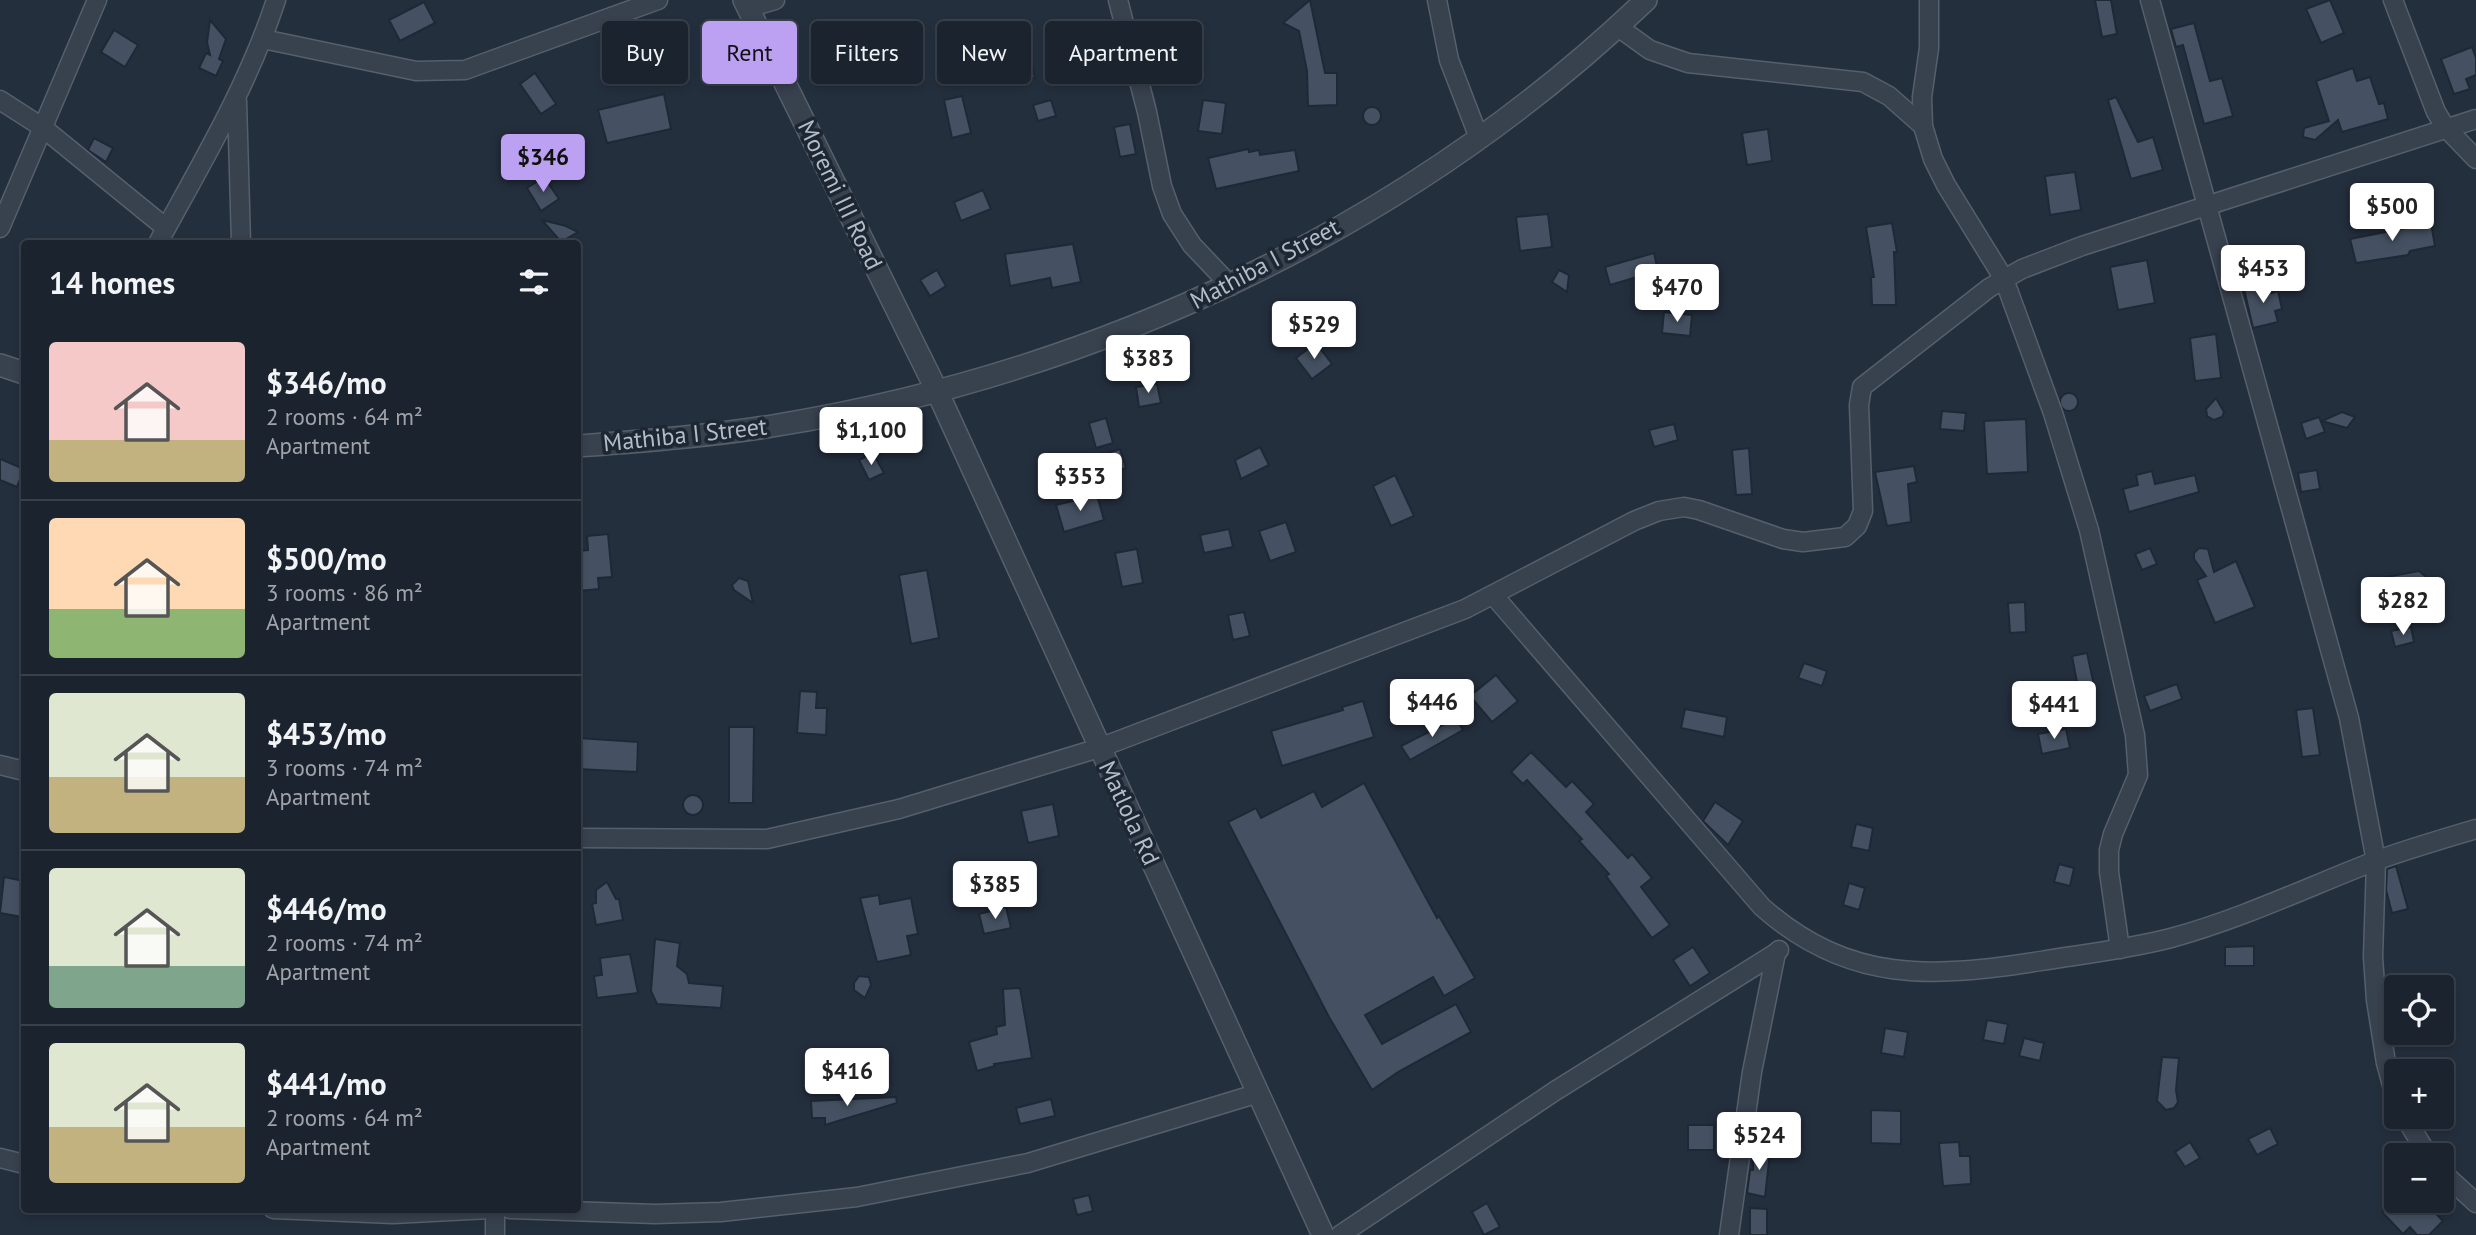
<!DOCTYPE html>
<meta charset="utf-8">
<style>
body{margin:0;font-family:"PT Sans",sans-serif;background:#282f3a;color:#f1f3f6;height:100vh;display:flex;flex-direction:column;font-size:26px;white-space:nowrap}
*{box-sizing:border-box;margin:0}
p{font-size:23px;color:#a0a4aa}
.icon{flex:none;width:38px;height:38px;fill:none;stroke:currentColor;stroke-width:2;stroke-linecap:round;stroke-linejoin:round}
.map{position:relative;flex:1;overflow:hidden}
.side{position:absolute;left:21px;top:240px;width:560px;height:973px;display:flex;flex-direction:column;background:#1b232e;border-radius:7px;box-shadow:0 4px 10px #0003,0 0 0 2px #39404a}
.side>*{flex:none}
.banner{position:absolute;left:602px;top:21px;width:665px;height:63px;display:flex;gap:14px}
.controls{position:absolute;left:2384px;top:975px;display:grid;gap:14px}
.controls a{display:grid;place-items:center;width:70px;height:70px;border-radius:7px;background:#1b232e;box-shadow:0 4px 10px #0003,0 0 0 2px #39404a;font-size:35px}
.price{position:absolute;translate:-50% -60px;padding:0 16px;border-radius:7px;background:#fff;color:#222;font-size:23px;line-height:46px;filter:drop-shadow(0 2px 4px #0008)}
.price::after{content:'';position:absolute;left:50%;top:42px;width:21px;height:16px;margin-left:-10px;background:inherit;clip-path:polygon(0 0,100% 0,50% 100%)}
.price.active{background:#bca0f2;color:#111}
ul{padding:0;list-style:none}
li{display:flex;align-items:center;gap:21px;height:175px;padding:0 28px}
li+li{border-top:2px solid #39404a}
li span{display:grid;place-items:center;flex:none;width:196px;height:140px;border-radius:7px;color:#555}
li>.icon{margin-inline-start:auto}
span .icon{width:84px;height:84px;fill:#fffc;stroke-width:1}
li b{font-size:30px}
h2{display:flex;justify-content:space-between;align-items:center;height:84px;padding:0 28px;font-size:30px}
.chip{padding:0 24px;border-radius:7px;background:#1b232e;box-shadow:0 4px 10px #0003,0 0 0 2px #39404a;font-size:24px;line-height:63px}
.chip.active{background:#bca0f2;color:#111}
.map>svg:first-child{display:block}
.building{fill:#455162;stroke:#1f2835;stroke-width:2}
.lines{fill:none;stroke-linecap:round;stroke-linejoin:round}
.minor-casing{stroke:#565f6c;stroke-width:21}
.tertiary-casing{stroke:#565f6c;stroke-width:24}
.minor{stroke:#38414e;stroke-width:18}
.tertiary{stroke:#38414e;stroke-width:21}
.labels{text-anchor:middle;stroke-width:7;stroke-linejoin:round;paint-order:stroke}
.street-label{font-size:24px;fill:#b4bcc9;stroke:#1d2633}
</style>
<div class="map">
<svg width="2476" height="1235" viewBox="0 0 2476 1235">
<rect width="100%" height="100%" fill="#242f3e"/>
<!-- building -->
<g class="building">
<polygon points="1310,0 1325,73 1337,73 1337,105 1308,106 1307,71 1299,31 1283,23"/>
<polygon points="2095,0 2111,0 2117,34 2102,37"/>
<polygon points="2330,0 2344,33 2321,43 2306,9"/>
<polygon points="424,2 435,23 400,41 389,20"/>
<polygon points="210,20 226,39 219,59 223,61 216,76 199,68 206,53 210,55 207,42"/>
<polygon points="2194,23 2210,81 2222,78 2233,116 2204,124 2183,45 2176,47 2171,29"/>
<polygon points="875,28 878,64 860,66 857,29"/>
<polygon points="114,30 138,45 125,67 101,52"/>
<polygon points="1107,32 1115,60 1096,65 1089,37"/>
<polygon points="2472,47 2476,58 2476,75 2466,79 2470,89 2454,94 2441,59"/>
<polygon points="1029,50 1035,78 1014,83 1008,55"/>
<polygon points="2353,68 2357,81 2370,77 2379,104 2384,103 2388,119 2342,132 2338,120 2315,140 2303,137 2304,128 2329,121 2316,81"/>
<polygon points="535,73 556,104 541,114 520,84"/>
<polygon points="664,94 671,129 607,143 598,110"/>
<polygon points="962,96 971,133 952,138 944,100"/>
<polygon points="2116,97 2138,142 2153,137 2163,170 2131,179 2108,100"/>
<polygon points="1051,100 1056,116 1038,121 1033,105"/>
<polygon points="1203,100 1226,103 1222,134 1198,131"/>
<circle cx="1372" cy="116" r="9"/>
<polygon points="1130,124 1136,154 1120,157 1114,127"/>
<polygon points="1768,129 1772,161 1747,165 1742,133"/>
<polygon points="94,138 113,148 106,162 88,150"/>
<polygon points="1248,149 1249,152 1259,150 1260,155 1295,150 1299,171 1216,189 1208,158"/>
<polygon points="2075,172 2081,210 2050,215 2045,176"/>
<polygon points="544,177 559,199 541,211 527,188"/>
<polygon points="983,190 991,209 961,221 954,202"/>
<polygon points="1548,214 1552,247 1520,251 1516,217"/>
<polygon points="542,220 566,226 578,232 561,242"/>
<polygon points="1892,223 1897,252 1894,252 1896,305 1872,305 1871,277 1874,277 1866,227"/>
<polygon points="2431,223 2435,246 2410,251 2408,255 2356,263 2350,239"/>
<polygon points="1073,244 1081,282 1052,288 1050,278 1010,286 1005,254"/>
<polygon points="1654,253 1658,271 1610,285 1605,267"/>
<polygon points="2147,260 2155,303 2118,310 2110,267"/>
<polygon points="937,270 946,286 930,296 920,280"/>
<polygon points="1559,270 1569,275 1567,292 1552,282"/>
<polygon points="2269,283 2272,293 2278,291 2282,309 2275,311 2278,322 2253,328 2244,289"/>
<polygon points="1664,312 1692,315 1690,336 1662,333"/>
<polygon points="2216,334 2221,378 2195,381 2190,338"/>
<polygon points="1316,343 1332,364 1312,379 1296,358"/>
<polygon points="1157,384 1161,403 1139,407 1136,387"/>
<circle cx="2069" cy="402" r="9"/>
<polygon points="2216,398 2224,412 2222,417 2214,420 2207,416 2206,409"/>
<polygon points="1942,411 1966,413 1964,431 1940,429"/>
<polygon points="2342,412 2355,417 2347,428 2322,421"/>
<polygon points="2319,417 2325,432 2306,439 2301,423"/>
<polygon points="1106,418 1113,443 1096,448 1089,423"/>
<polygon points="2026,419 2028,472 1987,474 1984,421"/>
<polygon points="1674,424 1678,440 1654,447 1649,430"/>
<polygon points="1260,447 1269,465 1241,479 1235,460"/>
<polygon points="1749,448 1752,494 1736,495 1732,450"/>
<polygon points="1120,449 1126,468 1110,473 1104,454"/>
<polygon points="873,453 884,473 869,480 859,460"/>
<polygon points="0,459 24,469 17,487 0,480"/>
<polygon points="1914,466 1917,482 1908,484 1911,522 1887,526 1875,472"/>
<polygon points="2317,470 2320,489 2301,492 2298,473"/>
<polygon points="2152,471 2155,484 2195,475 2199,492 2129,512 2123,489 2138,485 2136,475"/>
<polygon points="1395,475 1414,516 1391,526 1373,486"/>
<polygon points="1097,495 1104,520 1064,532 1056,505"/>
<polygon points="1286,522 1296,552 1270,561 1259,531"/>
<polygon points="1229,529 1233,547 1204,553 1200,535"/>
<polygon points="608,534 612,577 598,578 599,589 578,591 578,551 588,550 587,536"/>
<polygon points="2150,548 2157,564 2142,570 2135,554"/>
<polygon points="2199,548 2208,549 2214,572 2236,561 2255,607 2215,623 2197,580 2206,576 2194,559 2194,553"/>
<polygon points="1137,549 1143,583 1122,587 1115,553"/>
<polygon points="927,570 939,638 911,644 899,575"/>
<polygon points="2419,571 2437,586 2411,590 2401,587 2402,592 2384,595 2381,581 2375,579"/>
<polygon points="739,578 748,581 753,603 734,590 732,585"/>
<polygon points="2025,602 2026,632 2010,633 2008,603"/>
<polygon points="1244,612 1250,636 1233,640 1228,615"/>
<polygon points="2411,627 2414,642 2395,647 2391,631"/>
<polygon points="2087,653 2095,690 2079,693 2072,656"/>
<polygon points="1804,663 1827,671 1822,686 1798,678"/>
<polygon points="1496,675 1518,701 1492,722 1470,696"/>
<polygon points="2177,684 2182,699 2150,711 2144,696"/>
<polygon points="800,691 817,692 816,708 827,708 826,735 797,733"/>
<polygon points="1363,701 1374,737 1282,766 1271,731 1343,710 1342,707"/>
<polygon points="2313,708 2320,755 2302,757 2296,710"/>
<polygon points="1685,709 1727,717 1724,737 1681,728"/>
<polygon points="1456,718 1463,730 1410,760 1401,746"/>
<polygon points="729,727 754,727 753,803 729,803"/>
<polygon points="2066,729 2070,748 2042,754 2038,734"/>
<polygon points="578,738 638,742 637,772 578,769"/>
<polygon points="1531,752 1566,787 1572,781 1594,804 1586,812 1628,858 1632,854 1652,878 1641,887 1670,925 1652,938 1606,876 1609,874 1579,841 1582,839 1527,780 1523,784 1511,772"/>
<polygon points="1364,783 1437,918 1439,916 1475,978 1444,996 1433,977 1365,1015 1382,1044 1456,1004 1471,1032 1398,1072 1372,1090 1329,1017 1228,822 1256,808 1261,818 1314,791 1322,807"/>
<circle cx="693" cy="805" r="10"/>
<polygon points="1715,802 1743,821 1728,845 1703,821"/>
<polygon points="1053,804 1059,836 1028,843 1021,811"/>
<polygon points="1856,824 1873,828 1869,851 1851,847"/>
<polygon points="2059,864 2074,868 2070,886 2054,882"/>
<polygon points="2396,866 2408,909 2392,913 2386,890 2387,869"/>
<polygon points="4,877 24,881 22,917 0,913"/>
<polygon points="607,882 616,899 619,899 623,920 596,925 592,904 596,903 596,890"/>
<polygon points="1849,883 1865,888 1859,910 1843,905"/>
<polygon points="879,895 880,904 911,898 918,934 907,936 911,955 877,962 860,898"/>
<polygon points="1006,907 1011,928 984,934 979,914"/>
<polygon points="655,939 680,943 677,966 687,974 689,983 723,986 721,1008 657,1004 651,991"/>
<polygon points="2254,946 2254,966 2225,966 2225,947"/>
<polygon points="1693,947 1710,973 1690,986 1673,960"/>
<polygon points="630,954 638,993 597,998 594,976 602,975 600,958"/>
<polygon points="859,976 869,977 871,985 865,998 854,990 854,983"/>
<polygon points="1020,988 1032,1058 994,1064 995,1066 977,1071 969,1042 997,1034 996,1027 1005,1025 1003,989"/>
<polygon points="1987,1020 2008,1024 2004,1044 1983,1040"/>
<polygon points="1885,1028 1908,1032 1904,1057 1881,1053"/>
<polygon points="2024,1038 2044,1043 2040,1061 2019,1056"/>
<polygon points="2162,1057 2179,1058 2176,1090 2178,1102 2174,1108 2166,1110 2157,1101"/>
<polygon points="864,1063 868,1088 852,1091 847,1066"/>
<polygon points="896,1097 897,1103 825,1125 825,1118 812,1118 811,1101"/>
<polygon points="1051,1099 1055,1116 1020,1124 1016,1108"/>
<polygon points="1871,1110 1901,1111 1901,1144 1871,1143"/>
<rect x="1688" y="1125" width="26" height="25"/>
<polygon points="2270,1128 2278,1144 2257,1155 2248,1139"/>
<polygon points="1959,1142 1960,1156 1970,1156 1971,1184 1943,1186 1939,1143"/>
<polygon points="2190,1142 2200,1158 2185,1167 2175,1152"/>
<polygon points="1761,1145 1770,1152 1765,1197 1747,1193 1750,1170 1753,1170 1753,1152 1754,1148"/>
<polygon points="1089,1195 1093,1211 1077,1215 1073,1199"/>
<polygon points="2394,1200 2423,1200 2443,1221 2429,1235 2417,1235 2410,1227 2403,1234 2382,1212"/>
<polygon points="1487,1203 1500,1227 1484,1235 1472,1212"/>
<polygon points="1750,1208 1767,1209 1767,1235 1750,1235"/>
</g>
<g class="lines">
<!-- minor casing -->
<g class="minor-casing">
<g id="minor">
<polyline points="1118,0 1147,112 1162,186 1172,214 1192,245 1231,286"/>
<polyline points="1437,0 1449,60 1479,138"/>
<polyline points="1929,0 1929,48 1922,97 1923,126 1933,159 1946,185 2004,279 2053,413 2089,530 2135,735 2138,775 2113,834 2109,850 2109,872 2120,949"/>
<polyline points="2150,0 2349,718 2376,861 2373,957 2376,1000 2386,1063 2396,1100"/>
<polyline points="2393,0 2436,112 2446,128 2476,159"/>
<polyline points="748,8 775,0"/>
<polyline points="1618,27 1650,50 1688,63 1863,82 1889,96 1923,126"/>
<polyline points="263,39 416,71 465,70 658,0"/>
<polyline points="0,100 42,127 166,228"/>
<polyline points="237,101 241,243"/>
<polyline points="0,228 97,0"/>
<path d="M158,243C201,164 248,86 276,0"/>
<path d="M1494,596L1762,907C1849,984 1933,978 2041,961C2084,954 2129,949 2171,938C2241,919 2308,887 2375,861C2408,849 2442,839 2476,829"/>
<polyline points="0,765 24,771"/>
<polyline points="578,838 767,839 899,809 1099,748 1465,609 1634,521 1659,511 1684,507 1699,510 1783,539 1803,542 1845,537 1857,526 1863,511 1859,405 1862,387 1989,288 2022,269 2082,246 2476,119"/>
<polyline points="2404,1116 2428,1155"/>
<polyline points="0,1158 24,1164"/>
<polyline points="2441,1171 2476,1203"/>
<polyline points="273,1209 393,1214 490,1209"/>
<polyline points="510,1209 655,1214 721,1212 857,1197 1028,1163 1259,1093"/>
<polyline points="495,1235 495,1209"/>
<polyline points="1340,1235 1555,1091 1776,953"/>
<polyline points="1729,1235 1752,1072 1776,953 1779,950"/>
</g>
</g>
<!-- tertiary casing -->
<g class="tertiary-casing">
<g id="tertiary">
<polyline points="744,0 937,391 1323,1235"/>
<polyline points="0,365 24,373"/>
<path d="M578,446C644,441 712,436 778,425C1100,372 1410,226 1646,0"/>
</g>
</g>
<!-- minor -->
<use href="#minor" class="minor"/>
<!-- tertiary -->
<use href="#tertiary" class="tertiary"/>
</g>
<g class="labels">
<!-- street labels -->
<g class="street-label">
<text transform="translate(840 195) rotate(64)" y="8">Moremi III Road</text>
<text transform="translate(1265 264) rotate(-28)" y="8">Mathiba I Street</text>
<text transform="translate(685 435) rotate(-6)" y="8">Mathiba I Street</text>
<text transform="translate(1129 813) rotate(65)" y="8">Matlola Rd</text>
</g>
</g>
</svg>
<div class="controls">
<a><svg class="icon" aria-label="locate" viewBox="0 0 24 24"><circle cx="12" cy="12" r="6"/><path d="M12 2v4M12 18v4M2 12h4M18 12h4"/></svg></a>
<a>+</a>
<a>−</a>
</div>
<b class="price active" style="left:543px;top:194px">$346</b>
<b class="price" style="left:2392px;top:243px">$500</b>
<b class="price" style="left:2263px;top:305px">$453</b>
<b class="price" style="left:1677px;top:324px">$470</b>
<b class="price" style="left:1314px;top:361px">$529</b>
<b class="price" style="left:1148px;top:395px">$383</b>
<b class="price" style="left:871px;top:467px">$1,100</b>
<b class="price" style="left:1080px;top:513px">$353</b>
<b class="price" style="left:2403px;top:637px">$282</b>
<b class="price" style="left:1432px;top:739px">$446</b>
<b class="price" style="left:2054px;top:741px">$441</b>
<b class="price" style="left:995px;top:921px">$385</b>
<b class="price" style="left:847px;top:1108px">$416</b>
<b class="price" style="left:1759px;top:1172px">$524</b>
<div class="banner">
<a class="chip">Buy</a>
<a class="chip active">Rent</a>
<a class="chip">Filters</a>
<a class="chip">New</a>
<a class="chip">Apartment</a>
</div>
<section class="side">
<h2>14 homes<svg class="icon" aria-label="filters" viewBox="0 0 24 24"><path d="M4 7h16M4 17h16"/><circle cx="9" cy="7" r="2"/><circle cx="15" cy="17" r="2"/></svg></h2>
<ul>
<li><span style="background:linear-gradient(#f6c9c9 70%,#c2b280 0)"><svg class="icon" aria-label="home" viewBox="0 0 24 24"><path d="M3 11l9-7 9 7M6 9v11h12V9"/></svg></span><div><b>$346/mo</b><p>2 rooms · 64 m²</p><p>Apartment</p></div></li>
<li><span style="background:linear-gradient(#ffd9b3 65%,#8fb573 0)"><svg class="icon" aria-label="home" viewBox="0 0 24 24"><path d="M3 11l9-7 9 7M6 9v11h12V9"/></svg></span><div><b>$500/mo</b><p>3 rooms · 86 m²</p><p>Apartment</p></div></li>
<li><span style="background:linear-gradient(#dfe7d0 60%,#c2b280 0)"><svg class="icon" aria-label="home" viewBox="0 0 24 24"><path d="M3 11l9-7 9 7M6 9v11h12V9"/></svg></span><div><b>$453/mo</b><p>3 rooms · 74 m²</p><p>Apartment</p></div></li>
<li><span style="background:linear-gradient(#dfe7d0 70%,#7fa58c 0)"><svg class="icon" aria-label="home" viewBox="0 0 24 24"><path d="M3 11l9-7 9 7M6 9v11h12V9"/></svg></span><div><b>$446/mo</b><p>2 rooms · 74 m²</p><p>Apartment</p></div></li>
<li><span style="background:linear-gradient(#dfe7d0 60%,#c2b280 0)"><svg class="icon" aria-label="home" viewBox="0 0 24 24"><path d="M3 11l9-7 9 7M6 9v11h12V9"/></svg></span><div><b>$441/mo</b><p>2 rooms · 64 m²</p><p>Apartment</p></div></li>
</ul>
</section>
</div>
